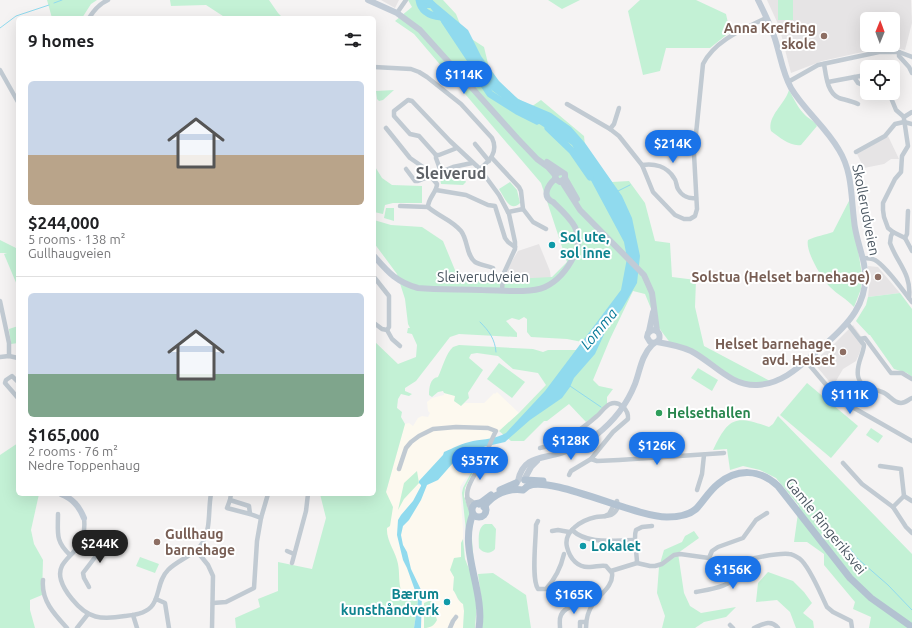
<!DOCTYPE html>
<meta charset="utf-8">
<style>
body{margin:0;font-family:Ubuntu,sans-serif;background:#f2f2f2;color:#202124;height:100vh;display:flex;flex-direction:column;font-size:15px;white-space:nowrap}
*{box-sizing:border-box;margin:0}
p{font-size:13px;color:#757577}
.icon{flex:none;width:22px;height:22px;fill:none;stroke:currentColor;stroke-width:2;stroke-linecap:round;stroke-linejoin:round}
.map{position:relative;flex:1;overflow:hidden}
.details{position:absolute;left:16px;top:16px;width:360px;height:480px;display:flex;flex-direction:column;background:#fff;border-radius:6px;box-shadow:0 4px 16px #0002}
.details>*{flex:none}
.needle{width:26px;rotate:1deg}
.buttons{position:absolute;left:860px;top:12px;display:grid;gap:8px}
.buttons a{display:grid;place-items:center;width:40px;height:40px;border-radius:6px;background:#fff;box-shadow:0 4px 16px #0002;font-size:20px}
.price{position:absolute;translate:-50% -34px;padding:0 9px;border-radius:14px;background:#1a73e8;color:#fff;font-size:13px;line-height:26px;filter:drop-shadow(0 1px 2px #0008)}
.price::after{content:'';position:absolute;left:50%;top:24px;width:12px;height:9px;margin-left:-6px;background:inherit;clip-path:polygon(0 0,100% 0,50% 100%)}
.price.selected{background:#222;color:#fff}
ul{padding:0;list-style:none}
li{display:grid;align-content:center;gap:8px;height:212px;padding:0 12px}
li+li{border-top:1px solid #e0e0e0}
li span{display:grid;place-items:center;height:124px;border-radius:6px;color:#555}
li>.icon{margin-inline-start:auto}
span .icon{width:72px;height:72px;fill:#fffc;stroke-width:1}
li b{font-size:17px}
h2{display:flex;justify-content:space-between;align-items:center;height:48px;padding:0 12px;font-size:17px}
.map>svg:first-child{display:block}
.commercial{fill:#fdf9ef}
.education{fill:#e6e4e5;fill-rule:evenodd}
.green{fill:#c3f1d5}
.water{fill:#90daee}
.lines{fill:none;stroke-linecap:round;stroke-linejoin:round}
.stream{stroke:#90daee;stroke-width:1}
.river{stroke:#90daee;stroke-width:7}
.street{stroke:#c1cad2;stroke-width:4.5}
.secondary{stroke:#c1cbd6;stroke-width:6}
.primary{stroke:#b3c2d1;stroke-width:7}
.education-dot{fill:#8d6e63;stroke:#fff;stroke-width:1.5}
.culture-dot{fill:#0f9aa8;stroke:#fff;stroke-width:1.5}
.leisure-dot{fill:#2e9e5b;stroke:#fff;stroke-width:1.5}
.labels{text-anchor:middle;stroke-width:4;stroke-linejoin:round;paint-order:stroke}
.education-label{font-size:14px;font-weight:bold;fill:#785e54;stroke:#fff;text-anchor:end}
.street-label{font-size:14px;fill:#4a5661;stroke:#fff}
.culture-label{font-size:14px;font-weight:bold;fill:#0d838f;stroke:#fff;text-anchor:start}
.leisure-label{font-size:14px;font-weight:bold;fill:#27864d;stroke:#fff;text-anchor:start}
.water-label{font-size:15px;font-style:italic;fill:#0c7c9b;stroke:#fff}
.quarter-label{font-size:16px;font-weight:bold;fill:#5f6368;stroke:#fff}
</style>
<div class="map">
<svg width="912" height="628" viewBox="0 0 912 628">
<rect width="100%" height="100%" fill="#f5f3f3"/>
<!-- commercial -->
<polygon class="commercial" points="497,392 519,413 497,433 492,434 481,459 477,461 460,487 463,529 463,539 461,543 461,558 450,570 454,577 453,590 456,594 458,600 463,604 464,611 463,628 421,628 422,593 402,593 399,586 398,564 387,534 386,492 405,424 409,423 413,426 418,418 422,416 428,417 430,413 428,411 427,402 432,398 444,395 444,393 456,396 461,406 465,403 484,403 494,393 495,394"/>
<!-- education -->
<g class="education">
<polygon points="381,0 399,0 395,8"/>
<path d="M767,0H911L912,23L905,50L895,48L876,49L822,61L791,73L779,26ZM867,19H893V45H867Z"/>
<polygon points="888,136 899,159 891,159 884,164 864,168 857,154"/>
<polygon points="539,244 550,271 551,280 507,284 506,276 509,266 518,251"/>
<polygon points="868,266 878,267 900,293 868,297 869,287"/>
<polygon points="853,325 863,339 860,352 856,361 843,369 833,386 813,362 834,344"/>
</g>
<!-- green -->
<g class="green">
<polygon points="47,0 97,0 91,4 82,18 52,18"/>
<polygon points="170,0 269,0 278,13 283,18 226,18 206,5 171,6"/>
<path d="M408,0H443L456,14L464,34L484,47L491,76L514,96L531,107L541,100L584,136L585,146L612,182L629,181L645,203L655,241L670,243L672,277L696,280L695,307L704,346L770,381L754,385L731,379L686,349L671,344L659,328L645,294L633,291L610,339L593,380L599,386L613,389L607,397V404L596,415L586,422L569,404L547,421H544L524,441H511L499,431L519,413L546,385L538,373L513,369L498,356L477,353L471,354L469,358L483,370L468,393L469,398L461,406L454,401L455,396L444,393L443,391L438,392L432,397L429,395C429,388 430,378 438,377C442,369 446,353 453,347C455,346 457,346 459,345L533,349L543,352L548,350H577L582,342L567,339L531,337L527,332V319L524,317L519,320L512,318L506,321L517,333V337L459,334L450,337L416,381L405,388V391L412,394L409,396L401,394L398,399L397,408L402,412L401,417L405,424L386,492L393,507L390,526L387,528C386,541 396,552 398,564C400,574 398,583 402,593L415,592L418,601L414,628H236L235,618L260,607L258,599L278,591V562L312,569L326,518L320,494H374V341L398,364L416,357L417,345L412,334L407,333L408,328H410L408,324L405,299L397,274L374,243V220L391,225L422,227L443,241L455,270L476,281L552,277L567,262L541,183L414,34L395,21L412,7Z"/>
<polygon points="548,0 580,0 562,9"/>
<polygon points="640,0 696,0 726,14 730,32 710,48 666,48 660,71 643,75 628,11"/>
<rect x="778" y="0" width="15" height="20"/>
<polygon points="394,90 383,100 379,101 377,99 376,91"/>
<path d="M789,90C794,99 798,108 805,115C809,119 815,121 817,126L801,145C791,147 779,137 771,131C767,116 785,104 789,90Z"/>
<polygon points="374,165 382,178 392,185 422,186 422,203 393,203 385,205 383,214 374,212"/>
<polygon points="460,172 466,182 463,185 441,184 440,177 445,174"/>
<path d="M510,182L517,190L520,203C510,213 504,197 499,189Z"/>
<path d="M850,199L862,275L861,289L854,307C847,299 838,295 830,287C822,279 805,251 808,240C816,236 825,235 833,232Z"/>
<polygon points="386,208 394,208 394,221 384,218"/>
<polygon points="0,240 18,249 18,293 17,285 4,254 7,253 0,253"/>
<polygon points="900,293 912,309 912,377 907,373 894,369 870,335 869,335 856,321 866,305 868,297"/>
<polygon points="18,326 18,343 11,344 9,329"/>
<polygon points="499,363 525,382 512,398 487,379"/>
<polygon points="698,368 718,380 712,391 691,378"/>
<polygon points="807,383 858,426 831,458 780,415"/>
<path d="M778,416L912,554V628H869L871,617L853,609L855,602L824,565V554L807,542H794L799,506L776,478L760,470L743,466L730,470L727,449L713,450C729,417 735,415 769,427L773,424Z"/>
<polygon points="871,428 883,436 878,443 866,435"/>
<polygon points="18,443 18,494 39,494 31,530 34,544 43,560 42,595 30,600 30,610 35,628 0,628 0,455"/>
<polygon points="417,471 419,483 404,499 398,510 404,483"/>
<path d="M472,471L473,472L465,488L464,496L470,514L477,603L475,628H463L464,611L463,604C457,600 457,595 453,590L454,577L450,570L454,558L461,557V543L463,539L465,559L469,569L466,549V531L462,493L463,488Z"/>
<path d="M485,524H492L496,529L495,549C490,555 483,553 479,548C479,540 477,528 485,524Z"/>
<polygon points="694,531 699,538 678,553 684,593 690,606 701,613 736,607 726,617 704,622 695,628 662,628 665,616 657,593 659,567 664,550 682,542 685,536"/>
<polygon points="140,557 159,564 155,573 136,566"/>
<polygon points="768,572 793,581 804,592 812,603 803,613 813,621 814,628 796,628 790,612 777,600 756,602 758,583"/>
<polygon points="493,573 526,595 531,628 481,628 482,604 478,574"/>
<path d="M431,600L437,620C434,626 430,628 424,628V603Z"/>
</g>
<!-- water -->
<path class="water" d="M418,0H432L468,30L481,56L499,81L518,99L551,113L571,127L585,143L622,196L632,218L640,256L637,283L622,309L607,328L595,354L574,378L570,387L562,398L530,420L505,442L479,448L465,455L457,462L453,463L438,480L427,485L421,500L409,520L403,526L401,535L403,545L407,552L411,569L422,592L421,628H414L418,601L417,596L407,568L403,560L397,535L398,520L401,515L413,501L421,486V485L419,483V481L443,455L444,452C453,448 463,443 473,441C485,439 495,439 506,433L545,391L621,290L627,258L624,242L572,145L519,111L489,88L475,73L441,22L438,8H425Z"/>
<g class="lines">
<!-- stream -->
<g class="stream">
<polyline points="54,3 62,0"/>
<polyline points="0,28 16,16 49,5"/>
<polyline points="618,191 630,185"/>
<path d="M480,322C489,331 495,339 496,352"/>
<polyline points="570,386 601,407"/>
<polyline points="846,543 857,558 888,585 912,610"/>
</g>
<!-- river -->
<g class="river">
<path d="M419,0C421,12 430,16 441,17"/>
<path d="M427,0C436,6 437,14 445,20"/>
<polyline points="472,67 490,94 517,111 537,121"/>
<polyline points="548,128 572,151 590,177"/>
</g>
<!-- street -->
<g class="street">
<polyline points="397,13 406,0"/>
<path d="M89,18C94,10 99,4 108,0"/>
<polyline points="899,52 899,56 909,67 912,73"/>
<path d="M824,64C826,75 827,93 839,98C846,100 852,101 858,104"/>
<path d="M374,67L411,69L419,72L427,77L461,104L492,138C499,152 489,161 480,169"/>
<polyline points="0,70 18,102"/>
<polyline points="854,77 858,83 867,87"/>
<polyline points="788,82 818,65 879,52 899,52 912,57"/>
<polyline points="828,82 860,76 867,77"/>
<polyline points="889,93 896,110 904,117"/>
<path d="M567,104L610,129L619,136L642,165L653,192L675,215L684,219H690L695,216L697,209L694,154L703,64C715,40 744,29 766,18"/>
<path d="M386,128L410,158L423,167L437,184C437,192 428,198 428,207C438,216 452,220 461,231C468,240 466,255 475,262C480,265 488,266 493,268"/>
<polyline points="610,129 614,124 619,108"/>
<polyline points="475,144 489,161"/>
<polyline points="457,148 439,155 436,155 419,136 410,134 394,116 394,111 408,100 412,101 450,141 480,169 499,195 509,214 515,242 515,249 503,275 502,290"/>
<polyline points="856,152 885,136 895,124 904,122 912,124"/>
<polyline points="436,155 436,158 441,172"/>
<polyline points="492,158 519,187 521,191 523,209"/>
<path d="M642,165C654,163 667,166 674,178C677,181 676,186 678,189C682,196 689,199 696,198"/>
<polyline points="406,169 415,181 418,181 453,167 472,163"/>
<polyline points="436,190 466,195 488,205 495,206 505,238 508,242 515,247"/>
<polyline points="400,206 428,207"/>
<polyline points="908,211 907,234 905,238 893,232 888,228 884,217 883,210 883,203 895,179 901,172 902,156 908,146 904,119 904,117 912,112"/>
<polyline points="508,212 523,209 533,222 546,229"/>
<path d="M893,232L891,236L890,243C897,263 912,274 909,298"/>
<polyline points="905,238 912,251"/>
<path d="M863,258C867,258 871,258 875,260C887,267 903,291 912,302"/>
<polyline points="374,277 389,296 389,327 387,330 382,329 374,323"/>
<polyline points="0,301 9,343 9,356"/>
<path d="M847,323L864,345C863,356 856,364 858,376C860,388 874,388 882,392C889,394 893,403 901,403C905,403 908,400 912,398"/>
<polyline points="387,330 392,339 400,346"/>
<polyline points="860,339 865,338 891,373 902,373 912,379"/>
<polyline points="0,357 9,356 18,358"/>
<polyline points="806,361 828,387 847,404 912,441"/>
<polyline points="18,382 12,376 6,380 5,383 18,398"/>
<path d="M540,448C560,444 581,430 597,416C601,413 605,406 610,404C619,400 629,410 628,419L613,432L591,459L571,471L569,475"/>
<polyline points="591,459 597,461 619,460 724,453"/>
<polyline points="843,463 862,484 893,507 906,527 912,533"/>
<polyline points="880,466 901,469 904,496 893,507"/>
<path d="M399,469L406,448L411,442L419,436L433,429L456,427L488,428L496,431C491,440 488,450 483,460C473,480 460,489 472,512"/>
<polyline points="697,490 702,474 704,455"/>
<polyline points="231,494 230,500 249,506 250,514 261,518"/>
<polyline points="904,496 912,501"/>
<polyline points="467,498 476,504"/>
<polyline points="230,500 227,508 250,514"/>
<path d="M767,513L756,520L743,538L718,547L712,551L709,558C712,564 716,565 722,565C739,562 774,552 789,554C793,554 797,557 800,559C810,567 821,595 827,607L833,612L851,621L852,628"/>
<path d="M58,514C58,533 55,541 70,555"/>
<polyline points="605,516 609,514 615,503"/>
<path d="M84,518C85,527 84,537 79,545C72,557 56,563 61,580C63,587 67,593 72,599C88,619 101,620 125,616C134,615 144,614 151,607C160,598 157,581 168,570C179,559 196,555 203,542C211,528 208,509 211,494"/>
<path d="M538,521L536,525C536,540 531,579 538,589H546C555,579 561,567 564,554"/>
<path d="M572,530C588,545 614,540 635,540"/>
<polyline points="552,531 558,530 569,532"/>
<polyline points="196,550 208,565 213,576 212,628"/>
<polyline points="287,551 294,554"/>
<polyline points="292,563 306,511 308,494"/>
<path d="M637,563C637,553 633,538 636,530L642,527L652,526"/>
<polyline points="611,571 637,563 650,566 655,566 662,564 674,555 680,554 709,558"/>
<path d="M43,580C41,600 54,614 67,628"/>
<polyline points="89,587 84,578 83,573 99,552 104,542"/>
<path d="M696,592C712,589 731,587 741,572V562"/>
<polyline points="156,599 165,603 169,628"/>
<polyline points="213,603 226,602 254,588 257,541 261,518 268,494"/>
<polyline points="133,615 137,628"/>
<polyline points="730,625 733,628"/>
<polyline points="77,628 88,614"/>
<polyline points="450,628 453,621 456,617"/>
<path d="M560,628C560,624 559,619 561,615C565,606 583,602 592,605"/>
<polyline points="580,628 580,622 586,622"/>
<path d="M586,628C586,619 588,611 593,604C599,595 614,586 612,573L606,566C600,565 596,567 590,567C578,568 570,559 567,547C563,531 582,520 596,517C600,516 606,517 611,515C615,513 617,510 618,506L617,501"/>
<path d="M754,628C763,624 771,619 778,628"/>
</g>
<!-- secondary -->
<g class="secondary">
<polyline points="368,0 397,13 420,30 517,138 537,159 548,167 555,175"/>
<polyline points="547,162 565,174 565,178 560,182 557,180 555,177 557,173 561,172"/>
<polyline points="565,178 577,199"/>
<polyline points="562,182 580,210 644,275 652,293 657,331"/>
<path d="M374,256C388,272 396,282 418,288C439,290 460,289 482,290C500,290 529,294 545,287C558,281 568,268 574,256C586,232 570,218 553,202C541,197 548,185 555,179"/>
<polyline points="649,331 653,312"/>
<path d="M657,342C669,344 680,346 691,351C714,363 730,386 757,385C784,384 802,364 821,348C848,325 871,302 864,264C861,249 855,235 854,220C851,195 852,171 839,150C826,127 804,110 791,88C782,72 780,53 774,36C770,24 764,12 758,0"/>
<polyline points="524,480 531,467 537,461"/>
<path d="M518,481C523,456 541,459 561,453C573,449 585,443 596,435C613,422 627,404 635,384C640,371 641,356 652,345C654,343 656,342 659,340C661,334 658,330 652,330L648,333L647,337L650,342L654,343"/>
<path d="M61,494C73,499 79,506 84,518"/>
</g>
<!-- primary -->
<g class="primary">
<polyline points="525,480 543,481"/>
<polyline points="500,490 516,483"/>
<circle cx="479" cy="510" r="7"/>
<polyline points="479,504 491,495"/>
<path d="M484,507C493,494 508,488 523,490C525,489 526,487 528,486C550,475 635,517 667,517C676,517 689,515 696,509C703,502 709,491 718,484C737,468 760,469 778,486L850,578L871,598L912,627"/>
<path d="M473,514C458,549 485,590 479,628"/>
</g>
</g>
<!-- markers -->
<g class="education-dot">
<circle cx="824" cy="36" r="4"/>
<circle cx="878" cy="277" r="4"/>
<circle cx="843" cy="352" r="4"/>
<circle cx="157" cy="542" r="4"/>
</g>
<g class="culture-dot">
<circle cx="552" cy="245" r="4"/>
<circle cx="583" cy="546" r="4"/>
<circle cx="447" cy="602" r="4"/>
</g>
<circle class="leisure-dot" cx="659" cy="413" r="4"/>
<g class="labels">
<!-- education labels -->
<g class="education-label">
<text x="816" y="33">Anna Krefting<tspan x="816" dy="16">skole</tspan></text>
<text x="870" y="282">Solstua (Helset barnehage)</text>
<text x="835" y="349">Helset barnehage,<tspan x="835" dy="16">avd. Helset</tspan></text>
<text x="165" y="539" text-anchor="start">Gullhaug<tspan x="165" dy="16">barnehage</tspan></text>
</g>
<!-- street labels -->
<g class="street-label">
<text transform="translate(866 210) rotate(79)" y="5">Skollerudveien</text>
<text x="483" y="282">Sleiverudveien</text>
<text transform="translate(826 526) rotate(51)" y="5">Gamle Ringeriksvei</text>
</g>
<!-- culture labels -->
<g class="culture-label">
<text x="560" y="242">Sol ute,<tspan x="560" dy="16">sol inne</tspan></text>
<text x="591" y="551">Lokalet</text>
<text x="439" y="599" text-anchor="end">Bærum<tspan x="439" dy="16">kunsthåndverk</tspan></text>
</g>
<!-- leisure labels -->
<g class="leisure-label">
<text x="667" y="418">Helsethallen</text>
</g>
<!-- water labels -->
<g class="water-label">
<text transform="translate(599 329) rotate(-50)" y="5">Lomma</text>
</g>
<!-- quarter labels -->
<g class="quarter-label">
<text x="451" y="179">Sleiverud</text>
</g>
</g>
</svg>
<div class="buttons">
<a><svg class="needle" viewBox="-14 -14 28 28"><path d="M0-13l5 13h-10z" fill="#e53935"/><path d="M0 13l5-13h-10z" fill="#757577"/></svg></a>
<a><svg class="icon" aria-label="locate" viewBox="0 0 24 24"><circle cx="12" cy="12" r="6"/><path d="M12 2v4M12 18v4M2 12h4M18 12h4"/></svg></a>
</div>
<b class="price" style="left:464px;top:95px">$114K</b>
<b class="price" style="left:673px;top:164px">$214K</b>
<b class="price" style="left:850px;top:415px">$111K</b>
<b class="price" style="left:571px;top:461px">$128K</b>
<b class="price" style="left:657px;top:466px">$126K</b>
<b class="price" style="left:480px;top:481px">$357K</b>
<b class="price selected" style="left:100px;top:564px">$244K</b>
<b class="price" style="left:733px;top:590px">$156K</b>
<b class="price" style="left:574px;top:615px">$165K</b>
<section class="details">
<h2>9 homes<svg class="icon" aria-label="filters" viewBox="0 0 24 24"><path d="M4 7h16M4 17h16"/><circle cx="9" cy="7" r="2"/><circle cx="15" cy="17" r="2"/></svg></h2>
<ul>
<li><span style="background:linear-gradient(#c9d6e8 60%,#b9a48a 0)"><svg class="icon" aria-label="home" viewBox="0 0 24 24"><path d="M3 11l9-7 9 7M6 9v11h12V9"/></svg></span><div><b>$244,000</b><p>5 rooms · 138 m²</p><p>Gullhaugveien</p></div></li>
<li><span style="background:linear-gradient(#c9d6e8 65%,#7fa58c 0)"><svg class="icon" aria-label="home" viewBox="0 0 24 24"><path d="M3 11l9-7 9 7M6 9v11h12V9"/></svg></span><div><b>$165,000</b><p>2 rooms · 76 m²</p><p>Nedre Toppenhaug</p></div></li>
</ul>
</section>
</div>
